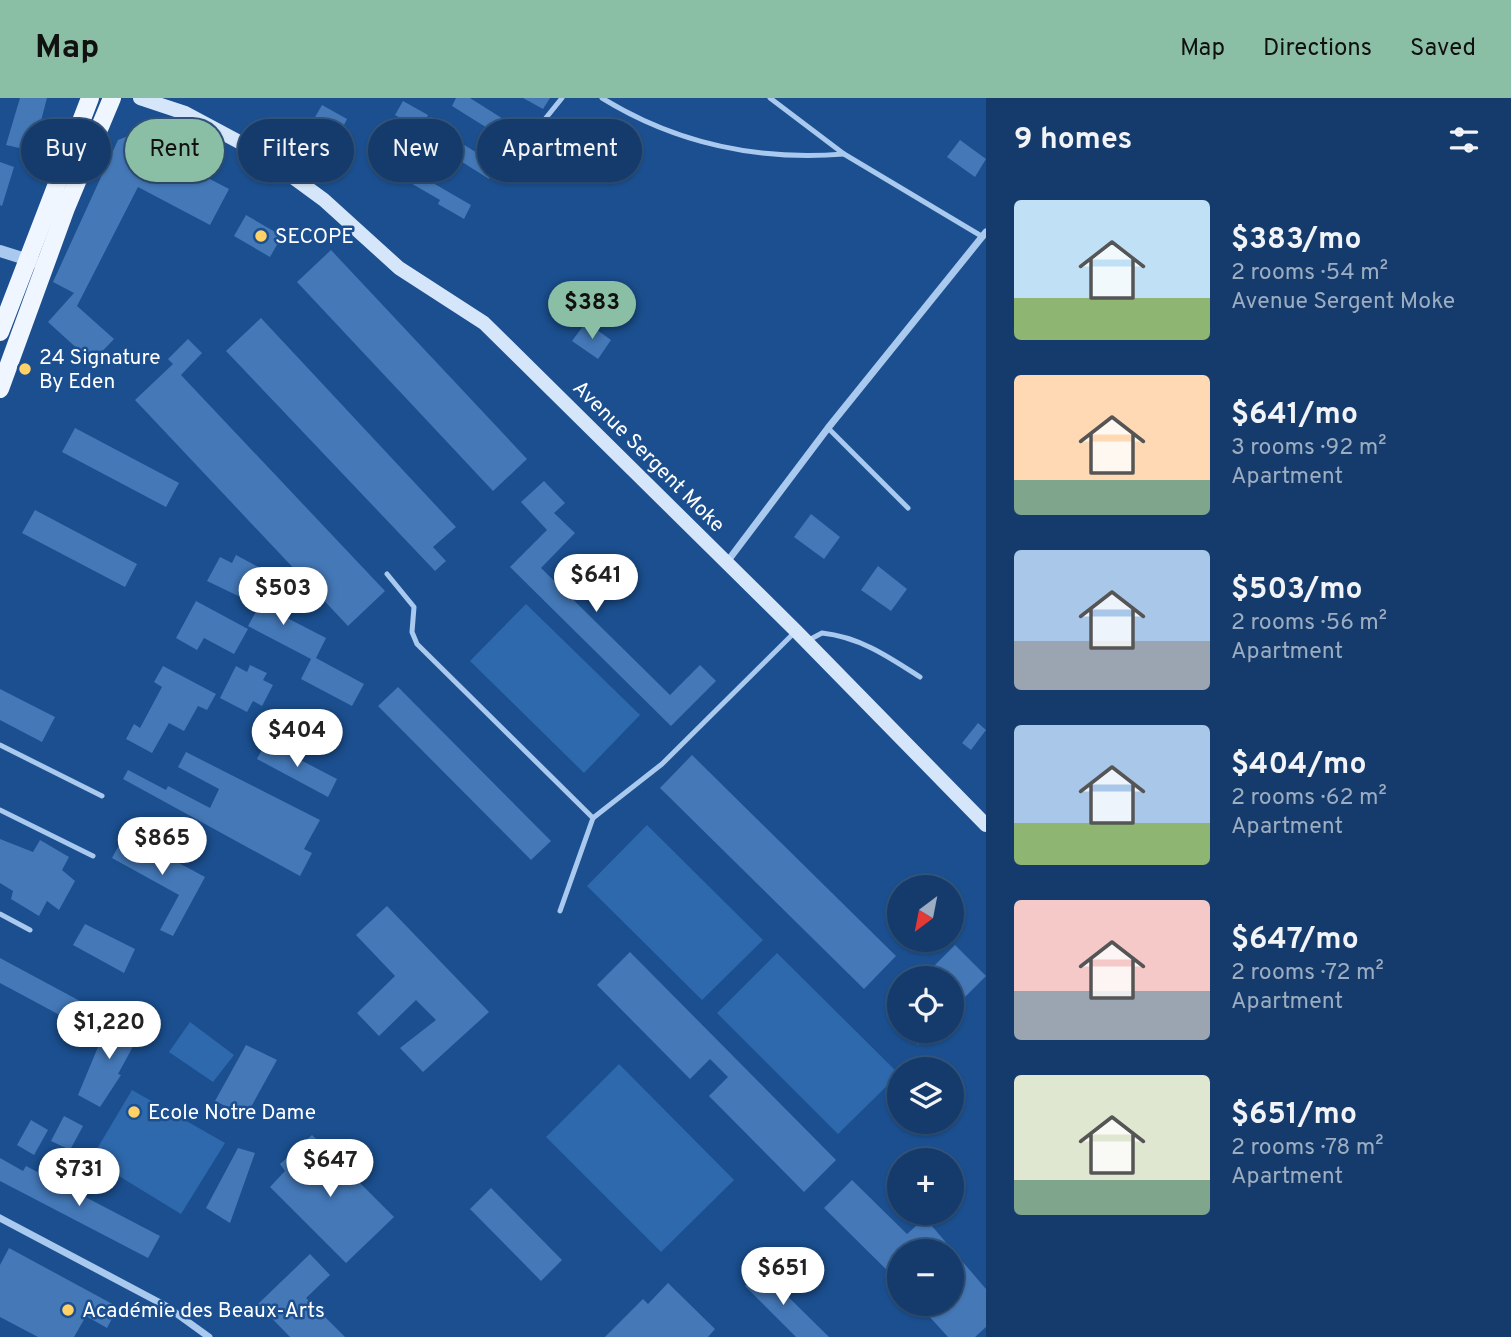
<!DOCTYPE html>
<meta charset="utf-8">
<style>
body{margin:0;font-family:Overpass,sans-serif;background:#1d4271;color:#f1f3f6;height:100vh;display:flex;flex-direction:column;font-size:26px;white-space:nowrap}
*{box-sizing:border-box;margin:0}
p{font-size:23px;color:#9dadc1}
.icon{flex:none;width:38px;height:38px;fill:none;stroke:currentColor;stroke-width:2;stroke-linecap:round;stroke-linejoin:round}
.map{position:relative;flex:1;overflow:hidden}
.drawer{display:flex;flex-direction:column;background:#143b6b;width:525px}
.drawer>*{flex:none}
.banner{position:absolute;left:21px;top:21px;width:665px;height:63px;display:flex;gap:14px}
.needle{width:46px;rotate:212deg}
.fabs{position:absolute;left:887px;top:777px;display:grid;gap:14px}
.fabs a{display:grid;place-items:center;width:77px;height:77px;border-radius:50%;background:#143b6b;box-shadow:0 2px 5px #0004,0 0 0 2px #33557e;font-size:35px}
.price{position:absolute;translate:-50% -60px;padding:0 16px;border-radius:24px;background:#fff;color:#222;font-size:23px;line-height:46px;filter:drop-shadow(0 2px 4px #0008)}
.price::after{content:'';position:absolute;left:50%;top:42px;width:21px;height:16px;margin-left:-10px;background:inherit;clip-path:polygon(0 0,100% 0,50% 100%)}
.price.current{background:#8abfa5;color:#111}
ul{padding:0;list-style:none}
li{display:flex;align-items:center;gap:21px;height:175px;padding:0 28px}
li span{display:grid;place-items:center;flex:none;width:196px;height:140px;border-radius:7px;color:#555}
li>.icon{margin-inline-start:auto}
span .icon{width:84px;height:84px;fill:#fffc;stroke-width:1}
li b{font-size:30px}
h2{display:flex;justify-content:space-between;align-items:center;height:84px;padding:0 28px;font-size:30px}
.pill{padding:0 24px;border-radius:32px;background:#143b6b;box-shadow:0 2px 5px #0004,0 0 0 2px #33557e;font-size:24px;line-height:63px}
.pill.current{background:#8abfa5;color:#111}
header{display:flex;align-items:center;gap:42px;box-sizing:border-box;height:98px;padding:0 35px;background:#8abfa5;color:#111}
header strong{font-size:33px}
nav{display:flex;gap:38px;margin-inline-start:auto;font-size:24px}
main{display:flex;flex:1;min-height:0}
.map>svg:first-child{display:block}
.green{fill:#2e69ad}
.building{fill:#4478b7}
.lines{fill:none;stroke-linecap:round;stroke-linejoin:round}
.service{stroke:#a9c9ee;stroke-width:5}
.minor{stroke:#a9c9ee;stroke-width:7}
.tertiary{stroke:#a9c9ee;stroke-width:12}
.secondary{stroke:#d6e6fa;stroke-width:14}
.primary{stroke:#f0f6ff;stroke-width:18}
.poi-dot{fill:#ffd166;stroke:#1b4f8f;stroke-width:2.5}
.labels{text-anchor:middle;stroke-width:5;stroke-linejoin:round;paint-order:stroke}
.poi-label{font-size:21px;fill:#fff;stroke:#1b4f8f;text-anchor:start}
.street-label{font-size:21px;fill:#fff;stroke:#1b4f8f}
</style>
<header>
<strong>Map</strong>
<nav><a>Map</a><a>Directions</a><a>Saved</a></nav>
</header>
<main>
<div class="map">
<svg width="986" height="1239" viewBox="0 0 986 1239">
<rect width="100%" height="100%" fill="#1b4f8f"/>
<!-- green -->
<g class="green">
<polygon points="526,506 640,617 584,675 470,563"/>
<polygon points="647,727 763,842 702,902 587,788"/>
<polygon points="777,855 899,976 838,1036 717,915"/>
<polygon points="190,924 234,957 213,984 169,954"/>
<polygon points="619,966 734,1082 661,1154 546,1039"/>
<polygon points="132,992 225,1045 181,1116 91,1061"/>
</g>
<!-- building -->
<g class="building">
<polygon points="20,0 47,0 33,53 6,47"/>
<polygon points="456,0 470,0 524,34 516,48 452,8"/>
<polygon points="523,0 550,0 543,11"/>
<polygon points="403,3 428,17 425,23 497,67 489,81 429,43 432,38 395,17"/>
<polygon points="322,7 347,21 340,35 314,21"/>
<polygon points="128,38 229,91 210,127 138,89 77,208 114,241 92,264 48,224 74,195 53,184 118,42"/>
<polygon points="960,42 986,61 975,79 947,59"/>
<polygon points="0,64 14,69 2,108 0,107"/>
<polygon points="410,66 435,81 433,85 471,107 464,121 438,106 440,102 402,80"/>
<polygon points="246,117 282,138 270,159 234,138"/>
<polygon points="331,152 527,361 493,393 297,184"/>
<polygon points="261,220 456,429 433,449 446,463 435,473 226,253"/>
<polygon points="586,224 611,242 598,261 572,243"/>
<polygon points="188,241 202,255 181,277 385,493 348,528 135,302 173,266 168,261"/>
<polygon points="75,330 179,385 166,409 62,354"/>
<polygon points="544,383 565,405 554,415 575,435 541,470 670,597 700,567 716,583 671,628 510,469 547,432 521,404"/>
<polygon points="35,412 137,466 125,489 22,435"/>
<polygon points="811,416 840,439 824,461 794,439"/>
<polygon points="236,457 275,478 260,506 326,540 316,560 364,586 352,608 301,581 311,561 248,528 259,508 207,483 220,459 232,465"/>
<polygon points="878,468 907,491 891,513 861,492"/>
<polygon points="196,503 248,531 234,556 204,540 197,552 176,540"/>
<polygon points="250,567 267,575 263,582 273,587 262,608 253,603 247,614 220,600 236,568 247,574"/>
<polygon points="163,568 216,596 207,612 198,608 184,633 169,625 152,655 126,641 134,626 140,630 162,589 154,584"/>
<polygon points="398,589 551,743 531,762 378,608"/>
<polygon points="0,591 55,619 42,644 0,622"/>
<polygon points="978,625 986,632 971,652 962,645"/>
<polygon points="266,644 337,681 328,699 257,661"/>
<polygon points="186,654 320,722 304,751 312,755 300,778 123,681 128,672 166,692 168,688 210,710 219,691 178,669"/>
<polygon points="692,657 896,858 864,891 660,690"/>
<polygon points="125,736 205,779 173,838 160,832 179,797 112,760"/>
<polygon points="0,741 33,754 40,742 69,759 62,772 75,783 59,812 47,803 39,818 11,801 13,793 0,785"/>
<polygon points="387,808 489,914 423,974 400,950 436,922 416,902 379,938 357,915 395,878 356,837"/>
<polygon points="85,826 135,851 124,875 73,847"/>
<polygon points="955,847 986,878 952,912 952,880 922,880"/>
<polygon points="630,854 836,1062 804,1094 709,998 728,979 710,961 690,981 597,887"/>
<polygon points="0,860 93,910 82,929 0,885"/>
<polygon points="900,903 900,929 886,916"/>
<polygon points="116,919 142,932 118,976 121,977 100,1009 78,997 98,949"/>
<polygon points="904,933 932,933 918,947"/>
<polygon points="246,947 277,962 246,1018 215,1003"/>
<polygon points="64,1018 83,1028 70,1052 51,1043"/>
<polygon points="31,1022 48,1032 34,1057 17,1047"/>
<polygon points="312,1037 394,1119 346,1165 270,1089 285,1073 280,1066"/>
<polygon points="238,1050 255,1055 230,1125 206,1110"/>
<polygon points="0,1060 23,1073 26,1068 160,1138 148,1160 0,1083"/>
<polygon points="852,1082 907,1136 925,1120 986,1191 986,1229 975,1239 948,1239 918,1206 952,1206 952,1153 900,1153 900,1185 824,1110"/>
<polygon points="491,1090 562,1162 541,1183 470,1111"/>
<polygon points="9,1150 118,1209 107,1230 86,1218 74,1239 38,1239 0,1219 0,1167"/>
<polygon points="310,1156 330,1177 306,1200 345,1239 290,1239 258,1206"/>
<polygon points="761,1172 829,1239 796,1239 745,1188"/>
<polygon points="668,1185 715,1231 708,1239 605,1239 643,1201 648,1206"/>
</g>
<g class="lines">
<!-- service -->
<g class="service">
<path d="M602,0C675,45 758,63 844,56"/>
<polyline points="770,0 844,56 983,139"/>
<polyline points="533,36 562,0"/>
<polyline points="828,330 908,410"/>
<polyline points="387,476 414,509 412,534 417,546 593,720"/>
<path d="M807,543L822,535C860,539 889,559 920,579"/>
<polyline points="0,647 102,698"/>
<polyline points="0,712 93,758"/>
<polyline points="560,813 593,720 662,666 796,533"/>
<polyline points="0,816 30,832"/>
</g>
<!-- minor -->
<g class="minor">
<polyline points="727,464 828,330 986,134"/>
<polyline points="0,1120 166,1208 209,1239"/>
</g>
<!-- tertiary -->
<polyline class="tertiary" points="0,153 35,164"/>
<!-- secondary -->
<polyline class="secondary" points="140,0 185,15 260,55 324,102 399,170 484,225 796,533 986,727"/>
<!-- primary -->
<g class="primary">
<polyline points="0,234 90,0"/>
<polyline points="0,291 66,110 112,0"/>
</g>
</g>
<!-- markers -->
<g class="poi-dot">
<circle cx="261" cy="138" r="7"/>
<circle cx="25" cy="271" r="7"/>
<circle cx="134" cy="1014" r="7"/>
<circle cx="68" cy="1212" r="7"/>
</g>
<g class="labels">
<!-- poi labels -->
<g class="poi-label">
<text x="275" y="145">SECOPE</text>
<text x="39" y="266">24 Signature<tspan x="39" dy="24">By Eden</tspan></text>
<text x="148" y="1021">Ecole Notre Dame</text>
<text x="82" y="1219">Académie des Beaux-Arts</text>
</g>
<!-- street labels -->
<g class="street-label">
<text transform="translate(649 358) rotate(45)" y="7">Avenue Sergent Moke</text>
</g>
</g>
</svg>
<div class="fabs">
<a><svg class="needle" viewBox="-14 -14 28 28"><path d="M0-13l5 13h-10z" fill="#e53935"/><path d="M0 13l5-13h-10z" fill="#9dadc1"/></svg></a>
<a><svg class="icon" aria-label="locate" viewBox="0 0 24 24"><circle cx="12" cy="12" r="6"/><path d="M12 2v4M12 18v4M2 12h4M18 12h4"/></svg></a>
<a><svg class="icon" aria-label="layers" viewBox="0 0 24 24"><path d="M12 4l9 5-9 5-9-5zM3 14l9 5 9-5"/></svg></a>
<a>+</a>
<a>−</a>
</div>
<b class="price current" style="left:592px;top:243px">$383</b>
<b class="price" style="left:596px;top:516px">$641</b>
<b class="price" style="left:283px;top:529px">$503</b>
<b class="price" style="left:297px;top:671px">$404</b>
<b class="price" style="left:162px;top:779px">$865</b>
<b class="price" style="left:109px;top:963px">$1,220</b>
<b class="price" style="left:330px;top:1101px">$647</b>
<b class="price" style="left:79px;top:1110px">$731</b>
<b class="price" style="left:783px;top:1209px">$651</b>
<div class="banner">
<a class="pill">Buy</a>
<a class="pill current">Rent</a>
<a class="pill">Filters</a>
<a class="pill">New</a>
<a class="pill">Apartment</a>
</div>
</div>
<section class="drawer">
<h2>9 homes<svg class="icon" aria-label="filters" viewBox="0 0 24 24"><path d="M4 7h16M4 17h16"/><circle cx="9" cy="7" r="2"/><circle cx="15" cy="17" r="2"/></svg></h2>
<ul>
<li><span style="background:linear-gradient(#bfe0f5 70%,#8fb573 0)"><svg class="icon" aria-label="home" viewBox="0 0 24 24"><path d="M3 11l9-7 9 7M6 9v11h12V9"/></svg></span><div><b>$383/mo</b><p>2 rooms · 54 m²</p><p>Avenue Sergent Moke</p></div></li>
<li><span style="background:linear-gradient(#ffd9b3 75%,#7fa58c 0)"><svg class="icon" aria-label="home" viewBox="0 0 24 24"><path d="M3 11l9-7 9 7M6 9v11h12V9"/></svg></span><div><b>$641/mo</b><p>3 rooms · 92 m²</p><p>Apartment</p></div></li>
<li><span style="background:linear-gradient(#a9c7e8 65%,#9aa5b1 0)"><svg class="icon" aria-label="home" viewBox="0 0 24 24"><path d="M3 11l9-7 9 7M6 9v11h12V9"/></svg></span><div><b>$503/mo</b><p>2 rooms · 56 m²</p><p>Apartment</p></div></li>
<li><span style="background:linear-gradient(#a9c7e8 70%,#8fb573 0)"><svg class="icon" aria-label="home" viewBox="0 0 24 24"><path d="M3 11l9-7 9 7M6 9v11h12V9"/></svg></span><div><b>$404/mo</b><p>2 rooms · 62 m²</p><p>Apartment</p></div></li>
<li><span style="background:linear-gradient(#f6c9c9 65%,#9aa5b1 0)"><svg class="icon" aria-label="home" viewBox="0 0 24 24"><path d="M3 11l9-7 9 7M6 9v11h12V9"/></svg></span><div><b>$647/mo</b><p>2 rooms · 72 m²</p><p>Apartment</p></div></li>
<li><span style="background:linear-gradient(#dfe7d0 75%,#7fa58c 0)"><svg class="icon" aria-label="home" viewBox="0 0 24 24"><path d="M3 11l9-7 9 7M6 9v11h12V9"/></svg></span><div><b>$651/mo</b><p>2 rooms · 78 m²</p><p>Apartment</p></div></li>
</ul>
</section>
</main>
